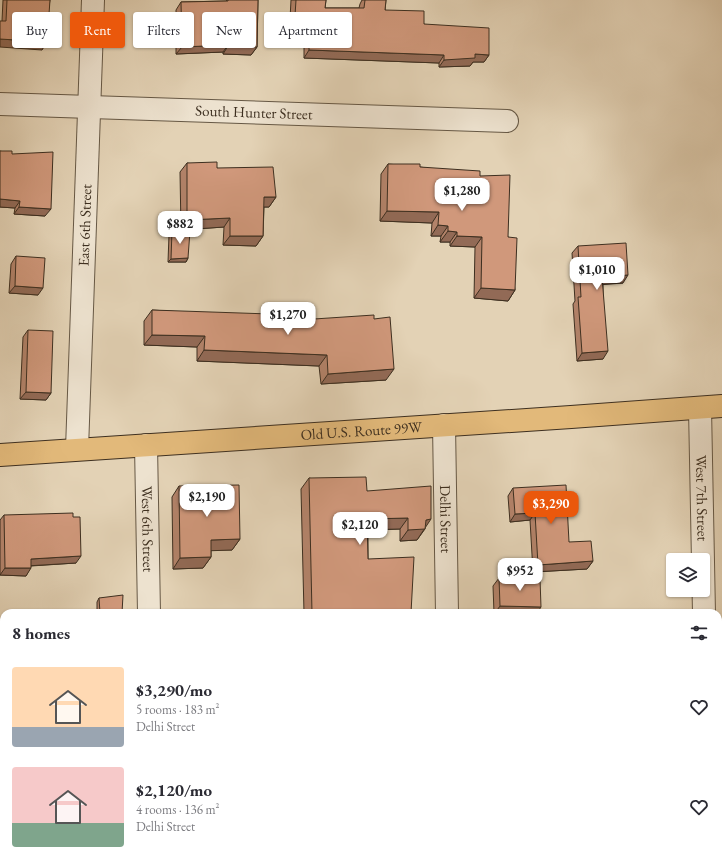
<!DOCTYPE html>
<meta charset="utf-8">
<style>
body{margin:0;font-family:"EB Garamond",serif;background:#f7f7f7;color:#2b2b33;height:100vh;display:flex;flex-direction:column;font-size:15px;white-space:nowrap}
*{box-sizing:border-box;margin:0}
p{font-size:13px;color:#7c7c81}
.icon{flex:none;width:22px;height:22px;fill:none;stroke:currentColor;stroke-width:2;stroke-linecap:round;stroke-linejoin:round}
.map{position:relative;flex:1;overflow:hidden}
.drawer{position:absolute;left:0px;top:609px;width:722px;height:256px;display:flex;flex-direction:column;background:#fff;border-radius:12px 12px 0 0;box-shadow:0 1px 3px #0004}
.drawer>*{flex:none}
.hud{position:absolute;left:12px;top:12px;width:400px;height:36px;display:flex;gap:8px}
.tools{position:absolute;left:666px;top:553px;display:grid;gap:8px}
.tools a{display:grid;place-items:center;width:44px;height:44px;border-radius:4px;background:#fff;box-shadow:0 1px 3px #0004;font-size:20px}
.price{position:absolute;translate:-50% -34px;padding:0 9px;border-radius:8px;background:#fff;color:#222;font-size:13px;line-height:26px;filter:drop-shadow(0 1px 2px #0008)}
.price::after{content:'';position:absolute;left:50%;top:24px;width:12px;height:9px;margin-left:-6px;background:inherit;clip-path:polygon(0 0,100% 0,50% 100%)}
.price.on{background:#ea580c;color:#fff}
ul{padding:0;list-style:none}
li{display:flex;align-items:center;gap:12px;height:100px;padding:0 12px}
li span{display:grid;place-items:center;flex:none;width:112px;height:80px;border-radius:4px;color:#555}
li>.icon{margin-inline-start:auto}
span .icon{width:48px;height:48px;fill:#fffc;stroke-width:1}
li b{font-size:17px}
h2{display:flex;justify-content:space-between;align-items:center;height:48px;padding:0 12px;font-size:17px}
.tag{padding:0 14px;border-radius:4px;background:#fff;box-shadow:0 1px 3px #0004;font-size:14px;line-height:36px}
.tag.on{background:#ea580c;color:#fff}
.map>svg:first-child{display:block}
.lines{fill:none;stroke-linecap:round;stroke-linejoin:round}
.minor-casing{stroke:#665845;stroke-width:24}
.major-casing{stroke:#3d2f20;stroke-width:24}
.minor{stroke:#ede2cf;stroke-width:22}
.major{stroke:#e2b97a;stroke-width:22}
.wall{fill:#b3836a;stroke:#3d2f20}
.shaded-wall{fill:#926a56;stroke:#3d2f20}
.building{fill:#d0987b;stroke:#3d2f20}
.labels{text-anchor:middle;stroke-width:3;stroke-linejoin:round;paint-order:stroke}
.street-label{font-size:15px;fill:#3d2f20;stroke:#ede2cf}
</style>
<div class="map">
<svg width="722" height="865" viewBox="0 0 722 865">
<rect width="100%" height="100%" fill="#e3d2b5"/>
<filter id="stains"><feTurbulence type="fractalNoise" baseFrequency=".005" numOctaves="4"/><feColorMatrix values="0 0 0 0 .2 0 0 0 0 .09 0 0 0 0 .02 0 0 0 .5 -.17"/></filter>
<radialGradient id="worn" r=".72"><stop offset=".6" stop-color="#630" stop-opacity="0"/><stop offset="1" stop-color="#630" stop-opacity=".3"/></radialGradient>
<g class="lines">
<!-- minor casing -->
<g class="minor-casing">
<g id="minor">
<path id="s1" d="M0,104L507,121"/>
<path id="s2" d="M700,408L704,613"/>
<path id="s3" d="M444,425L447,613"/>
<path id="s4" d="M146,445L149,613"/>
<path id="s5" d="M77,449L93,0"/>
<polyline points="153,861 153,865"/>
<polyline points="451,861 451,865"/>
<polyline points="709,861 709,865"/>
</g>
</g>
<!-- major casing -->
<g class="major-casing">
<g id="major">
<path id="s6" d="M0,455L571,417L722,406"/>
</g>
</g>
<!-- minor -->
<use href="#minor" class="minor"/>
<!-- major -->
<use href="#major" class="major"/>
</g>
<!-- wall -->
<g class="wall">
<polygon points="3,0 50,0 42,50 2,21"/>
<polygon points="227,0 258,0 257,47 251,55 223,54 223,52 176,54 176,10 181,2 226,1"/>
<polygon points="291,0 326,0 325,8 359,8 360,4 362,0 386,0 385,10 424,24 489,55 484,62 473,62 470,66 439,67 439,63 304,58 304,39 289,38"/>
<polygon points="0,151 12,154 45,216 14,214 15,208 0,207"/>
<polygon points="187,163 217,168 276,197 269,207 264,207 263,236 256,246 223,245 224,227 181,230 180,172"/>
<polygon points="388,164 420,167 480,176 508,237 515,290 508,301 474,298 475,247 450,246 450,242 440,242 441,236 431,236 432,223 380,221 381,174"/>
<polygon points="172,231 188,258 186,262 168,262 169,235"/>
<polygon points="578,246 623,283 603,284 603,359 577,361 573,304 575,301 572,253"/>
<polygon points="16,256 38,295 9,293 11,264"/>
<polygon points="152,310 299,320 374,319 386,380 321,384 319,366 197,361 197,347 144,345 144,321"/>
<polygon points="28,330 51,393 46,400 20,399 23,337"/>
<polygon points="309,478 367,491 425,528 425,529 417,540 400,541 400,529 368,530 368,559 411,613 304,613 301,489"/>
<polygon points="179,486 240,539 232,550 211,550 211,557 203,568 173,569 172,497"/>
<polygon points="513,488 569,542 593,561 587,569 533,572 530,520 510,522 508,496"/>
<polygon points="4,515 76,563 31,566 26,576 0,575 0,520"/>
<polygon points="499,578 537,613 494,613 493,586"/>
<polygon points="99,598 122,613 97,613 97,602"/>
<polygon points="4,743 4,780 2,780 1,747"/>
<rect x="57" y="861" width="51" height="4"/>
<rect x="198" y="861" width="48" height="4"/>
<polygon points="369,861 416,861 415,863 415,865 369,865"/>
<rect x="497" y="861" width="40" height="4"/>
<rect x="607" y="861" width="66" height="4"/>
</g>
<!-- shaded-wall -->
<g class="shaded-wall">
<polygon points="294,31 309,32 304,39 289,38"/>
<polygon points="0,39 47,42 42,50 0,47"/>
<polygon points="228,45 223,52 176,54 182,47"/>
<polygon points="228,46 257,47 251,55 223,54"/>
<polygon points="309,50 444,55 439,63 304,58"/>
<polygon points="475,54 489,55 484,62 473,62 470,66 439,67 444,60"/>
<polygon points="264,197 276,197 269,207 258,207"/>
<polygon points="0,199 20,201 15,208 0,207"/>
<polygon points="19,207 51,209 45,216 14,214"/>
<polygon points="387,211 439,212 432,223 380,221"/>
<polygon points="230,218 224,227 181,230 187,220"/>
<polygon points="438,225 448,226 441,236 431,236"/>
<polygon points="448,231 457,232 450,242 440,242"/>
<polygon points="230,236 263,236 256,246 223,245"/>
<polygon points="457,236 482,237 475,247 450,246"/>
<polygon points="188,258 186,262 168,262 171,259"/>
<polygon points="628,275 623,283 597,285 602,277"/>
<polygon points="15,286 43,288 38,295 9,293"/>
<polygon points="481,288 515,290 508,301 474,298"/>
<polygon points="152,335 205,336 197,347 144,345"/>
<polygon points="204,350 327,355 319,366 197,361"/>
<polygon points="608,351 603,359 577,361 582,353"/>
<polygon points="394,369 386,380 321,384 328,374"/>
<polygon points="26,392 51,393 46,400 20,399"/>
<polygon points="535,513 530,520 510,522 515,514"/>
<polygon points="408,518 400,529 360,530 367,519"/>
<polygon points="431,519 417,540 400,541 408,530 426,520"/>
<polygon points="240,539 232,550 203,551 211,540"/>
<polygon points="81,556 76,563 26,566 31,559"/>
<polygon points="211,557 203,568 173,569 180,558"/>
<polygon points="593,561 587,569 533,572 538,565"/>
<polygon points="5,568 31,568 26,576 0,575"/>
<polygon points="500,606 541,607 537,613 495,613"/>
<polygon points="373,611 372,613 312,613"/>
</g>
<!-- building -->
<g class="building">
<polygon points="7,0 50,0 47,42 0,39 0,21 6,21"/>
<polygon points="228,0 258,0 257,47 228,46 228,45 182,47 181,2 228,1"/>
<polygon points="296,0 326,0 325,8 364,8 365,0 386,0 385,10 424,11 424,24 489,28 489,55 475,54 475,58 444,60 444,55 309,50 309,32 294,31"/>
<polygon points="0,151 12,151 12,154 53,152 51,209 19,207 20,201 0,199"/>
<polygon points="217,162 217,168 273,167 276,197 264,197 263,236 230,236 230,218 187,220 187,163"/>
<polygon points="388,164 420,164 420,167 480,171 480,176 510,175 508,237 517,238 515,290 481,288 482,237 457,236 457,232 448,231 448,226 438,225 439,212 387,211"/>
<polygon points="172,231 190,231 188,258 171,259"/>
<polygon points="626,243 628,275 602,277 608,351 582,353 578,297 581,297 578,246"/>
<polygon points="16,256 45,258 43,288 15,286"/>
<polygon points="152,310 299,315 299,320 374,315 374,319 390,317 394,369 328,374 327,355 204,350 205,336 152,335"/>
<polygon points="28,330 53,331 51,393 26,392"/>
<polygon points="366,477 367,491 431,486 431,519 426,520 425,529 408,530 408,518 367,519 368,559 414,557 411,613 373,613 373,611 312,613 309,478"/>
<polygon points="239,485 240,539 211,540 211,557 180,558 179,486"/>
<polygon points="566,485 569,542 591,541 593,561 538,565 535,513 515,514 513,488"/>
<polygon points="73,513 73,517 80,517 81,556 31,559 31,568 5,568 4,515"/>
<polygon points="499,578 540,579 541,607 500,606"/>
<polygon points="123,595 122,613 100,613 99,598"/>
<polygon points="62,861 108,861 109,865 62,865"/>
<rect x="203" y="861" width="43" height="4"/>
<rect x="374" y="861" width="41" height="4"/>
<rect x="503" y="861" width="34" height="4"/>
<rect x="613" y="861" width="60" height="4"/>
</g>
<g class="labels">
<!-- street labels -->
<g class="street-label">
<text dy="5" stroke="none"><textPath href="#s1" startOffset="254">South Hunter Street</textPath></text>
<text dy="5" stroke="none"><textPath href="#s5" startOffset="224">East 6th Street</textPath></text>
<text dy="5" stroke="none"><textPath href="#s6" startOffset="362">Old U.S. Route 99W</textPath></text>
<text dy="5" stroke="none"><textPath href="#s2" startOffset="90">West 7th Street</textPath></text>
<text dy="5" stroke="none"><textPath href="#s3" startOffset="94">Delhi Street</textPath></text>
<text dy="5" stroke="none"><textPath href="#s4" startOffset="84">West 6th Street</textPath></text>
</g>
</g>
<rect width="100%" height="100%" filter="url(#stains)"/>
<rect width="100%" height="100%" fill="url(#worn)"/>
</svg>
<div class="tools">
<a><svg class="icon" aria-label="layers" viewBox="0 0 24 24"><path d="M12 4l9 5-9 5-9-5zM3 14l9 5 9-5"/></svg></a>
</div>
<b class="price" style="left:462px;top:212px">$1,280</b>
<b class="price" style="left:180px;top:245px">$882</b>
<b class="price" style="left:597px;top:291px">$1,010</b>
<b class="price" style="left:288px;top:336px">$1,270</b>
<b class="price" style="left:207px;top:518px">$2,190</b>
<b class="price on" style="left:551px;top:525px">$3,290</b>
<b class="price" style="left:360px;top:546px">$2,120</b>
<b class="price" style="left:520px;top:592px">$952</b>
<div class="hud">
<a class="tag">Buy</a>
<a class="tag on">Rent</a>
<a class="tag">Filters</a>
<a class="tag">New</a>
<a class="tag">Apartment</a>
</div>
<section class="drawer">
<h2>8 homes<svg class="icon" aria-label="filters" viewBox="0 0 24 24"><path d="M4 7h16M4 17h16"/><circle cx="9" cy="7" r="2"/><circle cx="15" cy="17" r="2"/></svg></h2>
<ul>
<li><span style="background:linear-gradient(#ffd9b3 75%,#9aa5b1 0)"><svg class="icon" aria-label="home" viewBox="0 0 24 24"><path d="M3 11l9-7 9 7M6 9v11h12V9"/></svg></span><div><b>$3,290/mo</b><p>5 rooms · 183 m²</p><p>Delhi Street</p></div><svg class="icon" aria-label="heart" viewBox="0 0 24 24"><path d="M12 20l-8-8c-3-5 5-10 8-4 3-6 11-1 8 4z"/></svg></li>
<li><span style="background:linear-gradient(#f6c9c9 70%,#7fa58c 0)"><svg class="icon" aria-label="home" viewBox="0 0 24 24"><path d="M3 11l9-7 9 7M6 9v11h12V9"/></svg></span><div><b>$2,120/mo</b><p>4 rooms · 136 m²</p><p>Delhi Street</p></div><svg class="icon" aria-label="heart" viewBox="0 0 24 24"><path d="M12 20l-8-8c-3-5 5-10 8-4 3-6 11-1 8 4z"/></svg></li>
</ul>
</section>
</div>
